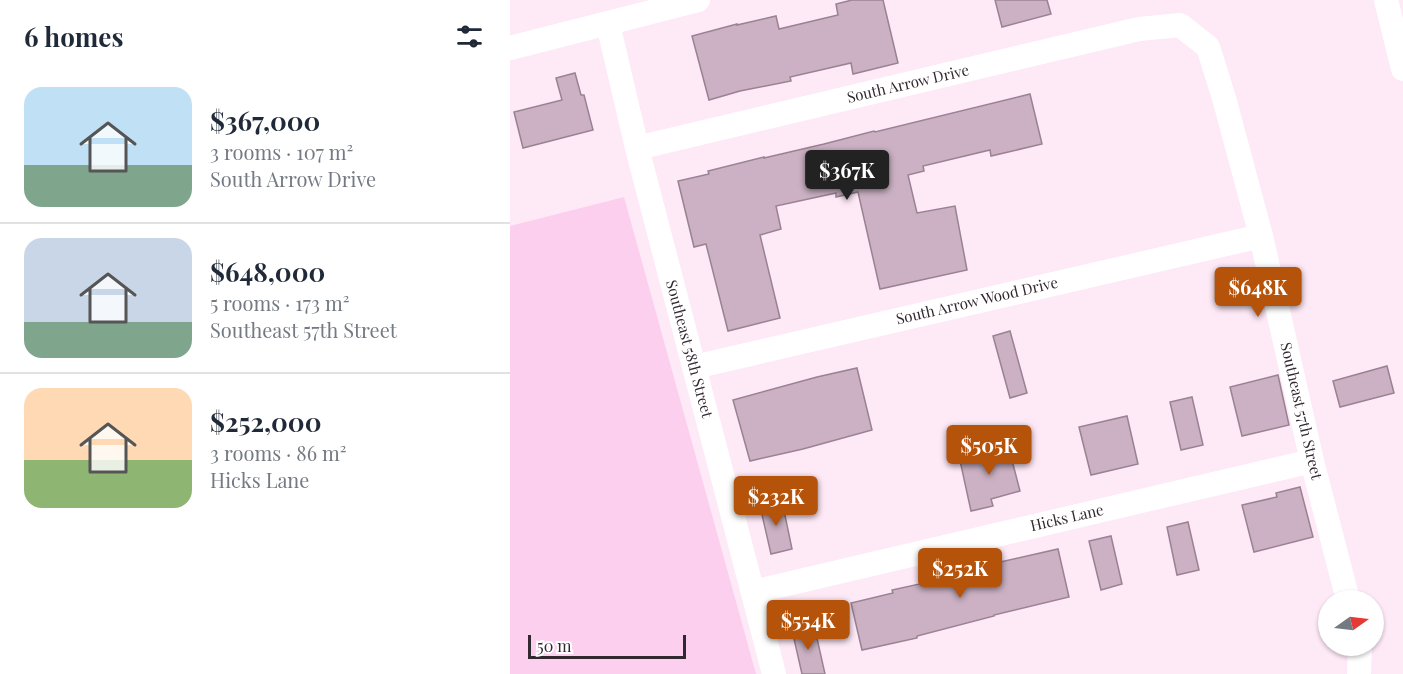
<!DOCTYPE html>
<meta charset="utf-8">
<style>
body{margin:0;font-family:"Playfair Display",serif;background:#f2f2f3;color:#1f2937;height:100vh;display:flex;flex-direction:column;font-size:22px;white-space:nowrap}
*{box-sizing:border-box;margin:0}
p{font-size:20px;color:#747a83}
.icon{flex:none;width:33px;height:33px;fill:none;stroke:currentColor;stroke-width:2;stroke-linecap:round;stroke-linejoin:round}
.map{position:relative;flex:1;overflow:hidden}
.drawer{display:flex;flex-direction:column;background:#fff;width:510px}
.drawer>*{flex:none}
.needle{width:39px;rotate:76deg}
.tools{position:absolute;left:808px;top:590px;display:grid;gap:12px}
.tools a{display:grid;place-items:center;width:66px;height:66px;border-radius:50%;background:#fff;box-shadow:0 2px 4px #0004;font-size:30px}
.scale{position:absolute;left:18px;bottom:15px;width:158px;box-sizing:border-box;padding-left:6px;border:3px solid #32282f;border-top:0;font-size:16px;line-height:21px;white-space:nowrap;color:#32282f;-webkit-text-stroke:4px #fff;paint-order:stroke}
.price{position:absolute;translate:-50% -51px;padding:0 14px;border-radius:6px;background:#b45309;color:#fff;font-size:20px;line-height:39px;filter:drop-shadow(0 2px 3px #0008)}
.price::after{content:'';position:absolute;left:50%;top:36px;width:18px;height:14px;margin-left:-9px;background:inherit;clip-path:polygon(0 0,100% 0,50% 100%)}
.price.selected{background:#222;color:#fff}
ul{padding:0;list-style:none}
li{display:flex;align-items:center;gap:18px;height:150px;padding:0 24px}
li+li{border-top:2px solid #e0e1e3}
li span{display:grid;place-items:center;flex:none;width:168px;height:120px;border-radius:18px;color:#555}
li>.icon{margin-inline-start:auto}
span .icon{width:72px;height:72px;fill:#fffc;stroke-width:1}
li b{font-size:26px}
h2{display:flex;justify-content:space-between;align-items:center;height:72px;padding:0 24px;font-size:26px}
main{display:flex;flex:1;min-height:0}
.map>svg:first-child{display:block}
.green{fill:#fccfee}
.building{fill:#cbb1c3;stroke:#9a8293;stroke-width:1.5}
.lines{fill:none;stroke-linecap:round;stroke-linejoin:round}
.minor{stroke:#fff;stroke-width:24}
.labels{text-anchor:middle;stroke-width:5;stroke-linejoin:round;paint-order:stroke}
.street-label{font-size:15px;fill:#32282f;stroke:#fff}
</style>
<main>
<section class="drawer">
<h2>6 homes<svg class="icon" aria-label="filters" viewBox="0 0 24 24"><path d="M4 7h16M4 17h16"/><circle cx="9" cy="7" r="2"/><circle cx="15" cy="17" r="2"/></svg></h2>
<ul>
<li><span style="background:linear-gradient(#bfe0f5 65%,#7fa58c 0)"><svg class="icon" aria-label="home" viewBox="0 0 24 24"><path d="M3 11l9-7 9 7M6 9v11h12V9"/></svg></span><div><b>$367,000</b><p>3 rooms · 107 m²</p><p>South Arrow Drive</p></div></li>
<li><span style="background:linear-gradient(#c9d6e8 70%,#7fa58c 0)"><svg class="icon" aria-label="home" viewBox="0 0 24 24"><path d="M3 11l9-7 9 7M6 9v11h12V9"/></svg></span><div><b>$648,000</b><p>5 rooms · 173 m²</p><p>Southeast 57th Street</p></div></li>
<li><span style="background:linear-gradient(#ffd9b3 60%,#8fb573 0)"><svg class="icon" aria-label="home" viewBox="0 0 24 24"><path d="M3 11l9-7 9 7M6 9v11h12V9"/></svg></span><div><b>$252,000</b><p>3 rooms · 86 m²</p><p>Hicks Lane</p></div></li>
</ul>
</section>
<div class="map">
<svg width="893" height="674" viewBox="0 0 893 674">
<rect width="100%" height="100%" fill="#fee9f7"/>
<!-- green -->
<polygon class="green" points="114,197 246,674 0,674 0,226"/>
<!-- building -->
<g class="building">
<polygon points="342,0 373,0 388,63 343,74 341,63 280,77 281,81 230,91 199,100 182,36 227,24 227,25 266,16 269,29 328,15 326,4"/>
<polygon points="485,0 537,0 541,14 492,27"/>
<polygon points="65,73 71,95 74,95 83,130 13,148 4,112 52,100 46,78"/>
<polygon points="520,94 532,144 481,156 480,150 413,166 414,171 398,175 407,213 445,206 457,270 370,289 348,192 326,197 326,193 266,206 271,229 250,235 270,318 218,331 196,244 184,247 168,181 199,174 198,171 254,157 254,158 314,144 364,131 365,132"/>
<polygon points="500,331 517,393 500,398 483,336"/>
<polygon points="877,366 884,393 830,407 823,381"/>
<polygon points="347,368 362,430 293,449 240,461 223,400 307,377"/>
<polygon points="768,375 779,425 732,436 720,387"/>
<polygon points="682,397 693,445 671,450 660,402"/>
<polygon points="617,416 628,464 581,475 569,427"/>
<polygon points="498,445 510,491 481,499 483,506 461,511 449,456"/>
<polygon points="790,487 803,537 744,552 732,505 767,497 766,493"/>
<polygon points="272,501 282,549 261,554 250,506"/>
<polygon points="678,522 689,570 667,575 657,527"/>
<polygon points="601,536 612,584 591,590 579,541"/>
<polygon points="548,549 559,597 484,615 484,616 407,636 407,638 352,650 341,603 383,593 382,590 460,573 459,569"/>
<polygon points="304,625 315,674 292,674 282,630"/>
</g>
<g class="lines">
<!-- minor -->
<g class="minor">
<polyline points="876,0 893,69"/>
<polyline points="98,24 127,148 264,674"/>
<polyline points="0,48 188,0"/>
<polyline points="127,148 629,29 670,25 698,47 714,98 751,236 802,461 838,600"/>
<polyline points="184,367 751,236"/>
<polyline points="243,592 802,461"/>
<polyline points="849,674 850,645"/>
</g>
</g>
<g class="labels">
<!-- street labels -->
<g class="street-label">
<text transform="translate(398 84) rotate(-13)" y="5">South Arrow Drive</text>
<text transform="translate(467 301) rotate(-13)" y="5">South Arrow Wood Drive</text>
<text transform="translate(179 349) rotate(75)" y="5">Southeast 58th Street</text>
<text transform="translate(791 411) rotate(77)" y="5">Southeast 57th Street</text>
<text transform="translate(557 518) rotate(-13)" y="5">Hicks Lane</text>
</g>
</g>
</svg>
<div class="tools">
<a><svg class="needle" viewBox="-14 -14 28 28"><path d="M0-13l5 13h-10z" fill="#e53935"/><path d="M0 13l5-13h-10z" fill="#747a83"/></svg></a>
</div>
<div class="scale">50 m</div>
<b class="price selected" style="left:337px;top:201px">$367K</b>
<b class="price" style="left:748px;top:318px">$648K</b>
<b class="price" style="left:479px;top:476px">$505K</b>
<b class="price" style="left:266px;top:527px">$232K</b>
<b class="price" style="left:450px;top:599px">$252K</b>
<b class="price" style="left:298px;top:651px">$554K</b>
</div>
</main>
